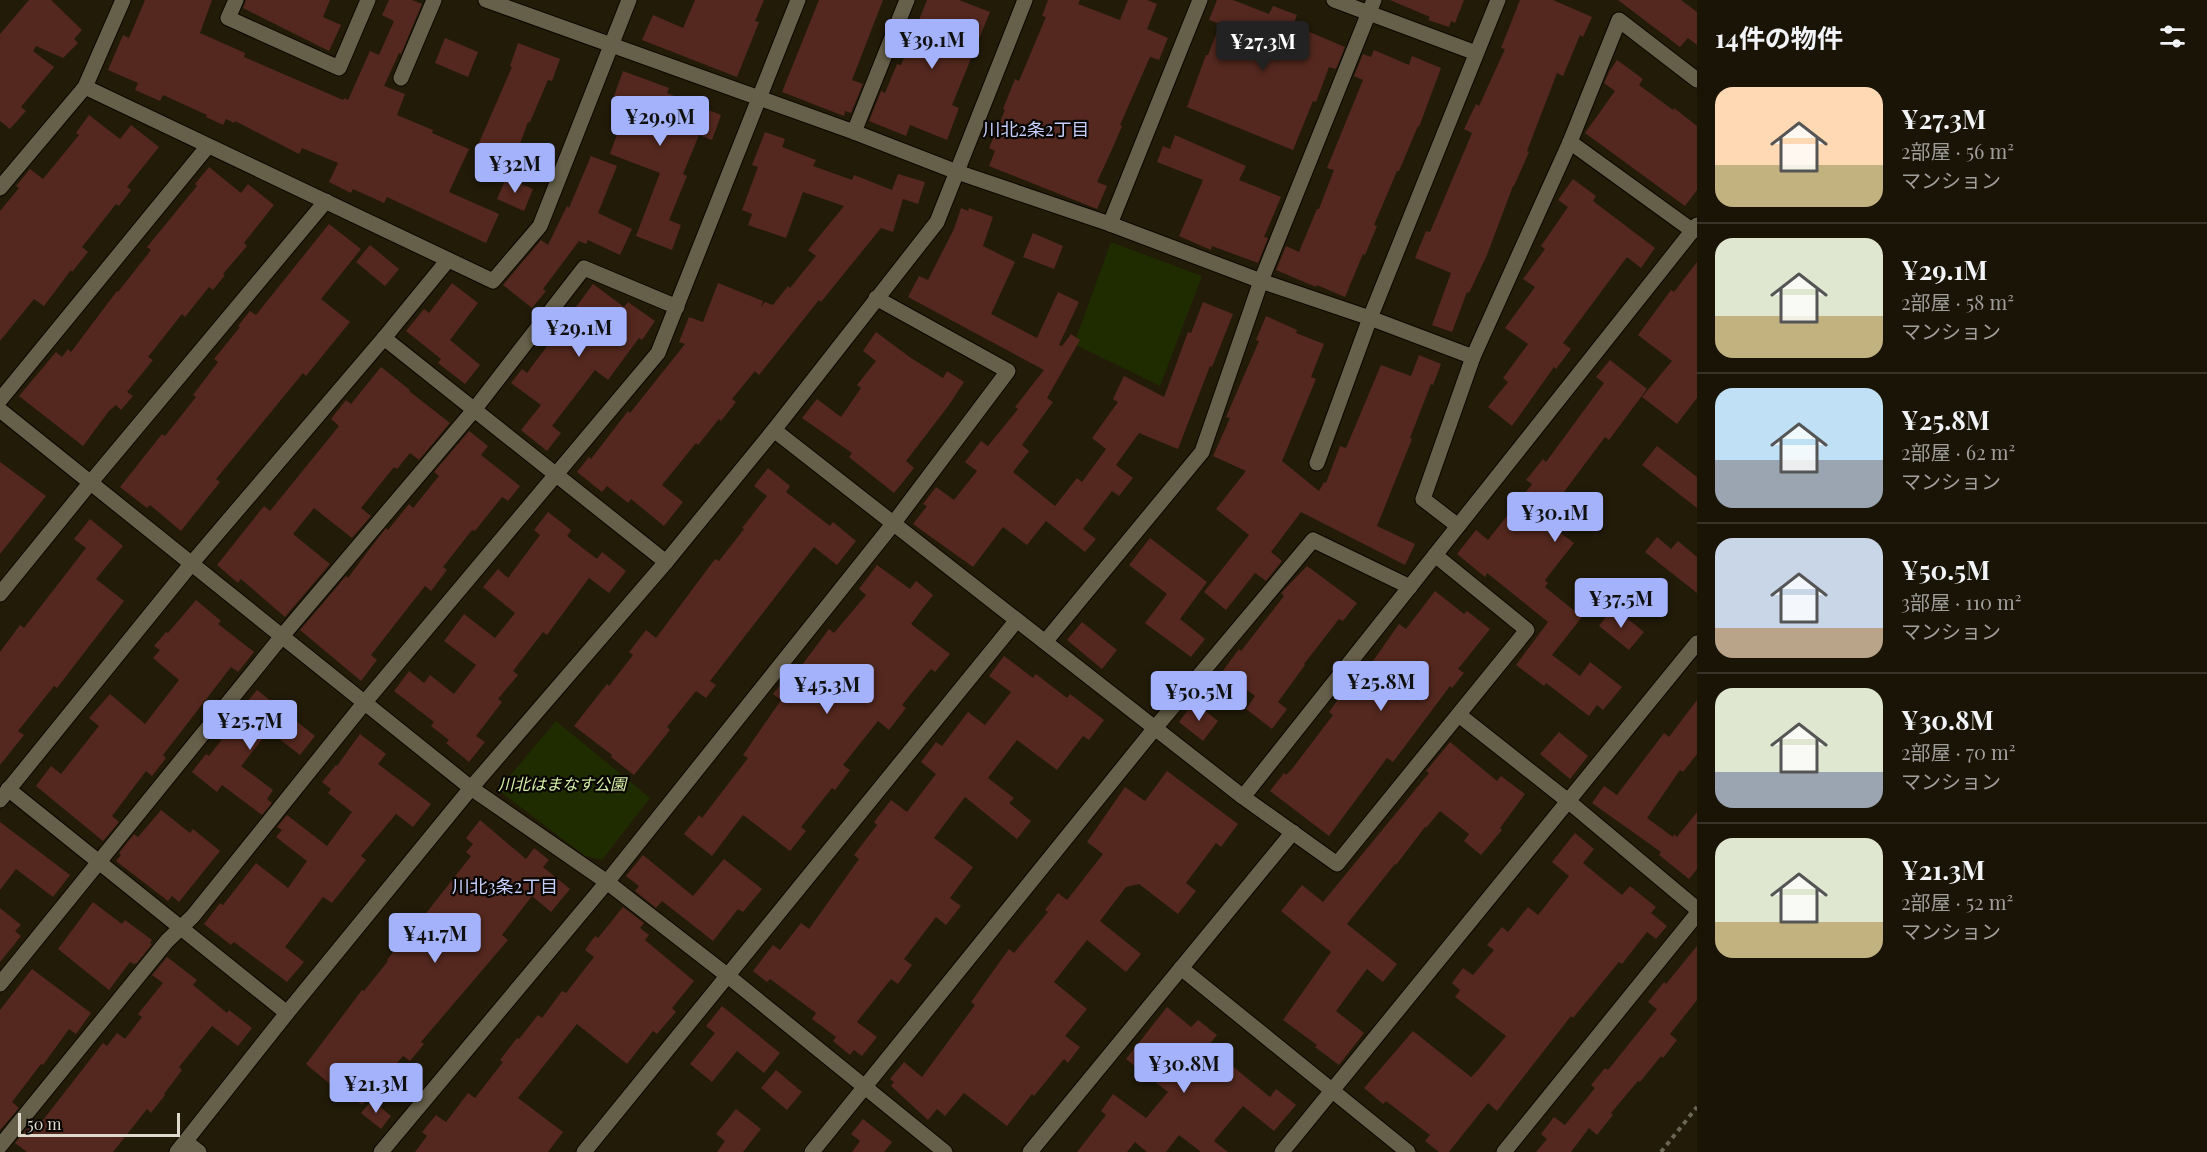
<!DOCTYPE html>
<html lang="ja">
<meta charset="utf-8">
<style>
body{margin:0;font-family:"Playfair Display","Noto Sans JP",serif;background:#272114;color:#f1f3f6;height:100vh;display:flex;flex-direction:column;font-size:22px;white-space:nowrap}
*{box-sizing:border-box;margin:0}
p{font-size:20px;color:#9f9e9b}
.icon{flex:none;width:33px;height:33px;fill:none;stroke:currentColor;stroke-width:2;stroke-linecap:round;stroke-linejoin:round}
.map{position:relative;flex:1;overflow:hidden}
.sheet{display:flex;flex-direction:column;background:#1a1406;width:510px}
.sheet>*{flex:none}
.scale{position:absolute;left:18px;bottom:15px;width:162px;box-sizing:border-box;padding-left:6px;border:3px solid #ddd9cc;border-top:0;font-size:16px;line-height:21px;white-space:nowrap;color:#ddd9cc;-webkit-text-stroke:4px #090602;paint-order:stroke}
.price{position:absolute;translate:-50% -51px;padding:0 14px;border-radius:6px;background:#a4b2fc;color:#111;font-size:20px;line-height:39px;filter:drop-shadow(0 2px 3px #0008)}
.price::after{content:'';position:absolute;left:50%;top:36px;width:18px;height:14px;margin-left:-9px;background:inherit;clip-path:polygon(0 0,100% 0,50% 100%)}
.price.on{background:#222;color:#fff}
ul{padding:0;list-style:none}
li{display:flex;align-items:center;gap:18px;height:150px;padding:0 18px}
li+li{border-top:2px solid #383328}
li span{display:grid;place-items:center;flex:none;width:168px;height:120px;border-radius:18px;color:#555}
li>.icon{margin-inline-start:auto}
span .icon{width:72px;height:72px;fill:#fffc;stroke-width:1}
li b{font-size:26px}
h2{display:flex;justify-content:space-between;align-items:center;height:72px;padding:0 18px;font-size:26px}
main{display:flex;flex:1;min-height:0}
.map>svg:first-child{display:block}
.green{fill:#1f2c00}
.building{fill:#54281e}
.lines{fill:none;stroke-linecap:round;stroke-linejoin:round}
.minor-casing{stroke:#0b0600;stroke-width:17}
.path{stroke:#6b6555;stroke-width:4;stroke-dasharray:4.5 4.5;stroke-linecap:butt}
.minor{stroke:#665f49;stroke-width:15}
.labels{text-anchor:middle;stroke-width:4.5;stroke-linejoin:round;paint-order:stroke}
.park-label{font-size:16px;font-style:italic;fill:#d5f0a7;stroke:#090602}
.neighbourhood-label{font-size:18px;fill:#c5cef9;stroke:#090602}
</style>
<main>
<div class="map">
<svg width="1697" height="1152" viewBox="0 0 1697 1152">
<rect width="100%" height="100%" fill="#221b08"/>
<!-- green -->
<g class="green">
<polygon points="1111,242 1202,276 1160,386 1074,344"/>
<polygon points="556,721 650,798 602,860 585,856 498,790"/>
</g>
<!-- building -->
<g class="building">
<polygon points="29,0 51,0 82,30 74,39 78,43 63,58 36,46 33,51 54,67 21,107 26,111 10,129 0,121 0,34"/>
<polygon points="145,0 212,0 200,33 245,53 244,57 343,100 344,98 348,100 370,51 379,55 394,21 382,15 389,0 412,0 422,4 401,54 399,53 384,86 405,94 397,115 433,130 432,133 469,149 449,192 499,214 486,243 387,197 384,203 353,189 351,193 329,182 338,163 302,148 299,154 235,121 234,123 226,119 223,125 206,117 207,115 163,95 160,101 135,90 138,83 108,70 123,35 129,38"/>
<polygon points="246,0 330,0 323,17 341,25 329,51 243,8"/>
<polygon points="695,0 764,0 755,21 759,22 737,77 642,40 653,15 683,28"/>
<polygon points="819,0 883,0 852,80 863,84 851,113 845,111 844,116 782,92"/>
<polygon points="927,0 959,0 990,12 952,105 959,108 947,140 910,125 906,136 869,121 881,91 885,93 897,64 901,65"/>
<polygon points="1048,0 1080,0 1078,4 1120,20 1128,0 1147,0 1157,4 1147,29 1168,38 1159,60 1150,57 1120,125 1122,126 1114,145 1097,182 1107,186 1097,209 989,166 995,151 989,148 1005,110 1003,109 1015,79 1019,81 1046,17 1042,16"/>
<polygon points="1217,0 1233,0 1269,14 1273,6 1297,15 1293,25 1345,47 1336,69 1329,67 1316,102 1313,101 1293,150 1187,107 1206,55 1208,55 1220,24 1209,20"/>
<polygon points="1390,0 1464,0 1455,23 1451,21 1449,27 1428,20 1430,17"/>
<polygon points="1520,0 1553,0 1592,17 1583,37 1580,35 1563,76 1557,73 1527,151 1529,152 1514,186 1513,186 1487,255 1469,293 1467,292 1452,332 1432,325 1451,273 1415,258 1426,231 1430,232 1472,133 1464,129 1476,104 1479,106 1505,49 1501,48"/>
<polygon points="1618,0 1681,0 1697,12 1697,45 1688,38 1680,47"/>
<polygon points="445,38 478,52 468,77 435,63"/>
<polygon points="518,43 560,59 552,81 548,80 530,122 528,122 512,165 475,152 512,67 510,66"/>
<polygon points="1374,50 1409,65 1412,56 1441,68 1419,127 1418,126 1399,171 1397,171 1374,225 1377,226 1365,255 1363,254 1345,297 1317,285 1316,287 1276,270 1286,246 1299,252 1317,209 1319,209 1334,170 1327,168 1363,80 1354,76 1363,54 1371,57"/>
<polygon points="1617,60 1643,79 1639,85 1673,110 1674,108 1697,126 1697,190 1685,206 1585,133 1615,91 1604,83 1609,72"/>
<polygon points="623,71 669,88 667,93 721,115 712,140 699,135 683,174 687,176 669,220 681,225 672,250 636,236 660,173 610,154 625,111 622,110 625,101 614,96"/>
<polygon points="89,115 120,139 131,125 159,147 127,187 131,190 119,206 116,204 82,247 88,252 72,272 71,270 44,306 34,299 0,341 0,211 19,188 16,186 30,169 43,179 79,135 76,133"/>
<polygon points="765,132 785,139 782,147 816,160 813,166 852,180 854,175 892,190 898,174 925,182 918,204 903,199 893,232 881,228 821,302 819,300 759,375 755,371 732,399 736,402 721,421 719,419 698,445 696,443 662,485 683,502 664,526 631,499 628,503 607,486 602,492 577,472 589,457 591,459 628,411 630,413 685,344 679,342 689,317 703,322 718,283 763,301 761,307 765,302 773,305 788,286 790,288 816,256 808,250 844,206 803,192 786,238 748,225 752,214 742,210 758,167 752,165"/>
<polygon points="1175,135 1246,166 1239,180 1281,197 1264,237 1268,238 1258,263 1212,246 1211,250 1179,236 1203,180 1157,162 1163,146 1170,149"/>
<polygon points="591,156 617,166 598,213 632,229 620,255 588,240 586,244 579,241 543,289 546,291 532,308 503,285 541,240 548,245 567,206 569,208"/>
<polygon points="209,167 241,193 248,184 274,205 244,243 247,246 223,274 225,275 213,290 209,287 185,317 182,314 148,357 153,360 127,392 133,396 121,410 116,405 109,411 83,446 19,396 56,352 62,357 68,349 71,352 117,291 118,292 151,250 147,247 197,186 195,184"/>
<polygon points="506,178 533,189 524,211 497,199"/>
<polygon points="1573,179 1596,196 1593,201 1655,248 1641,268 1627,257 1563,343 1571,349 1556,369 1554,367 1512,426 1488,407 1508,382 1503,378 1528,344 1505,328 1535,287 1523,279 1545,249 1541,246 1568,207 1558,200"/>
<polygon points="961,208 968,211 969,208 993,217 983,246 1015,262 991,314 1037,338 1058,292 1079,302 1059,345 1062,346 1071,334 1080,340 1047,398 1053,402 1022,445 1029,451 1013,472 1055,506 1077,478 1082,482 1106,449 1092,438 1118,402 1113,399 1124,376 1164,397 1188,332 1191,333 1203,302 1233,314 1212,367 1210,366 1178,449 1139,433 1116,465 1133,478 1119,496 1112,491 1083,529 1096,539 1085,552 1046,521 1027,545 1003,527 973,567 913,524 927,506 923,504 936,487 954,500 977,471 965,462 981,441 988,446 1018,409 1015,407 1044,370 908,297 919,276 928,280 954,229"/>
<polygon points="329,224 361,249 321,299 350,322 306,376 303,373 216,479 220,482 181,531 150,505 147,508 120,487 162,434 165,436 196,397 193,395 218,362 214,359 240,327 238,326 250,311 256,315"/>
<polygon points="1033,233 1063,246 1054,269 1023,257"/>
<polygon points="370,245 399,269 385,286 356,262"/>
<polygon points="1697,262 1697,398 1677,424 1642,397 1672,361 1638,335 1671,290 1674,292"/>
<polygon points="452,283 478,303 450,340 480,365 465,384 438,363 441,359 406,331 424,309 429,313"/>
<polygon points="593,284 624,307 628,302 655,321 642,340 639,338 608,380 595,370 552,426 561,433 547,451 521,430 541,405 511,383 522,369 527,373"/>
<polygon points="1266,316 1297,330 1296,333 1324,344 1311,377 1316,379 1282,461 1319,491 1324,482 1326,483 1340,446 1346,448 1381,365 1411,376 1419,355 1441,364 1433,385 1431,384 1410,438 1412,439 1377,526 1415,544 1405,565 1301,512 1271,552 1282,561 1266,581 1255,573 1226,610 1204,592 1249,535 1216,509 1246,471 1213,456 1230,418 1226,417 1259,341 1256,340"/>
<polygon points="876,332 911,358 943,378 947,371 964,382 949,405 906,461 914,468 894,493 849,457 852,453 802,418 817,399 841,417 861,388 857,385 876,361 863,351"/>
<polygon points="1610,360 1647,389 1609,440 1605,437 1543,520 1574,543 1545,580 1548,583 1545,587 1582,617 1552,655 1580,676 1590,662 1622,687 1603,710 1597,705 1589,716 1546,683 1544,686 1516,665 1548,622 1487,573 1485,577 1457,554 1476,530 1488,540 1532,484 1526,480 1543,459 1546,462 1604,383 1596,377"/>
<polygon points="381,367 410,390 409,391 450,423 419,460 410,453 397,469 394,467 361,508 371,516 352,538 314,508 293,534 330,564 285,617 241,579 238,583 217,565 264,506 270,511 339,426 331,419 346,400 351,404"/>
<polygon points="469,431 488,446 481,455 520,486 508,501 502,497 475,531 472,530 443,567 447,570 431,591 425,586 371,655 377,660 361,681 300,630 346,576 348,578 368,551 386,528 388,530 409,504 413,508 439,476 434,472"/>
<polygon points="1657,446 1697,477 1697,508 1642,465"/>
<polygon points="0,462 46,496 0,554"/>
<polygon points="768,468 790,486 786,492 830,526 833,522 856,541 837,565 814,547 710,681 716,685 706,698 696,691 667,727 670,730 634,775 611,757 612,755 574,726 607,684 609,686 633,655 629,652 646,630 656,638 715,559 719,561 744,529 742,528 767,496 754,486"/>
<polygon points="548,512 571,530 567,536 597,559 602,552 626,571 609,593 589,578 547,635 543,632 513,671 518,675 498,699 502,702 476,736 485,742 469,762 446,743 449,740 431,726 434,722 394,691 409,671 424,683 430,675 454,694 476,665 444,641 464,614 495,638 515,613 483,587 498,569 508,578 540,535 534,530"/>
<polygon points="90,519 123,546 96,579 124,601 57,688 54,686 18,731 24,735 0,765 0,652 20,625 24,628 86,548 74,539"/>
<polygon points="1657,537 1671,549 1678,541 1697,557 1697,593 1645,552"/>
<polygon points="1150,538 1207,582 1180,619 1205,639 1191,657 1145,623 1167,594 1129,565"/>
<polygon points="877,565 910,589 916,581 933,595 911,624 950,654 935,672 931,669 902,705 906,708 889,730 878,721 843,765 850,770 835,790 832,788 801,827 806,831 790,851 743,815 712,856 684,834 699,815 702,818 748,758 743,755 781,700 773,694 789,674 793,677 829,629 834,633 866,595 859,589"/>
<polygon points="1307,566 1357,603 1343,621 1339,619 1304,664 1305,665 1278,702 1287,709 1272,729 1246,709 1255,696 1222,672 1239,649 1241,651 1284,596 1281,593"/>
<polygon points="1435,591 1464,614 1467,611 1490,629 1458,669 1464,673 1452,688 1450,686 1393,762 1387,758 1329,836 1270,791 1284,773 1286,775 1292,769 1333,715 1329,712 1342,694 1347,698 1399,624 1406,629"/>
<polygon points="196,600 221,621 218,624 254,652 238,672 231,667 163,755 166,758 152,776 146,771 112,816 119,822 103,841 36,786 51,766 61,774 99,726 89,718 110,694 145,724 179,680 153,658 160,650 154,646 166,632 168,633"/>
<polygon points="1613,607 1644,632 1629,650 1599,626"/>
<polygon points="1082,622 1117,650 1102,669 1067,640"/>
<polygon points="1004,656 1033,678 1036,674 1067,698 1070,694 1104,720 1089,740 1083,736 1057,770 1017,740 988,778 1014,798 1009,803 1031,821 1017,839 965,797 934,838 973,867 950,898 961,906 946,925 936,917 904,959 912,965 898,984 891,979 857,1022 877,1037 862,1056 854,1050 850,1055 833,1041 836,1037 812,1019 816,1013 770,979 767,982 753,971 773,945 780,950 801,923 809,929 859,859 854,855 877,825 874,822 891,800 907,812 936,774 921,762 936,742 942,746 968,712 985,725 1011,692 989,676"/>
<polygon points="257,690 315,736 300,755 269,731 241,766 273,790 267,799 272,803 262,815 222,785 217,792 192,772 206,754 209,756 244,711 241,709"/>
<polygon points="1697,700 1697,754 1683,772 1680,770 1647,818 1673,837 1674,834 1677,837 1697,812 1697,869 1689,879 1659,855 1661,852 1592,803 1604,786 1617,795 1664,733 1669,737"/>
<polygon points="1194,702 1218,721 1203,741 1179,722"/>
<polygon points="1559,732 1588,756 1570,779 1540,754"/>
<polygon points="360,734 386,754 378,764 431,804 413,827 396,814 361,856 366,860 332,903 323,897 285,947 304,962 287,982 234,942 231,945 204,924 220,903 223,905 256,863 288,888 307,861 276,837 282,830 277,827 287,815 327,846 352,812 328,793 331,789 322,782 336,765 337,766"/>
<polygon points="1450,742 1497,781 1501,776 1525,794 1500,828 1502,830 1481,855 1464,841 1469,834 1440,811 1426,828 1425,827 1396,865 1395,864 1347,924 1397,964 1383,982 1367,969 1336,1011 1364,1033 1339,1065 1315,1047 1317,1045 1283,1020 1331,952 1281,911 1302,885 1323,902 1429,773 1426,771"/>
<polygon points="1167,771 1238,824 1221,847 1216,843 1186,883 1196,891 1178,914 1139,884 1126,887 1100,921 1141,954 1126,972 1087,940 1054,982 1087,1009 1065,1036 1080,1047 1068,1063 1064,1059 1034,1096 1032,1094 1007,1126 964,1093 945,1116 937,1109 928,1120 891,1086 894,1082 890,1079 904,1062 922,1077 975,1005 971,1002 1009,949 1014,953 1048,912 1045,910 1058,893 1067,900 1103,854 1087,842 1125,787 1145,801"/>
<polygon points="161,810 190,833 193,829 220,851 179,902 172,896 168,901 116,861 121,855 119,853 134,834 138,837"/>
<polygon points="480,820 526,859 534,848 549,860 543,867 570,889 551,912 532,896 502,935 508,940 421,1042 424,1044 410,1061 403,1056 362,1105 332,1081 330,1084 306,1064 362,990 364,991 388,961 387,960 400,943 402,944 471,856 466,852 473,844 466,838"/>
<polygon points="0,822 70,875 53,897 16,869 0,890"/>
<polygon points="1575,833 1594,849 1583,863 1622,895 1630,886 1656,907 1651,913 1667,926 1656,939 1647,932 1622,964 1619,962 1573,1018 1571,1016 1497,1111 1488,1103 1449,1152 1439,1152 1425,1141 1430,1135 1386,1101 1383,1104 1364,1088 1413,1031 1471,1077 1478,1070 1506,1036 1455,997 1460,990 1452,983 1463,968 1473,975 1494,950 1487,945 1502,927 1508,932 1528,907 1538,915 1569,876 1552,862"/>
<polygon points="643,855 693,896 724,859 762,889 743,912 738,909 713,941 662,901 656,908 635,891 639,886 626,876"/>
<polygon points="93,902 122,924 125,920 152,940 150,943 152,944 137,963 134,964 130,962 109,990 58,949"/>
<polygon points="623,907 644,923 640,928 649,935 645,940 694,981 672,1008 676,1012 657,1034 653,1031 627,1064 577,1024 518,1098 563,1132 548,1152 415,1152 427,1136 422,1132 436,1115 446,1122 468,1093 475,1098 503,1062 500,1060 517,1038 519,1039 538,1015 542,1018 562,991 566,993 594,957 585,950 595,936 598,938"/>
<polygon points="0,908 21,925 15,931 21,936 0,962"/>
<polygon points="1697,946 1697,1000 1670,1034 1677,1040 1663,1058 1661,1056 1640,1082 1638,1081 1611,1113 1613,1115 1597,1135 1589,1128 1571,1152 1536,1152 1547,1139 1541,1134 1554,1117 1565,1125 1595,1088 1591,1085 1605,1068 1608,1070 1657,1009 1648,1002 1664,982 1666,984"/>
<polygon points="167,957 197,980 193,985 227,1013 229,1010 252,1028 238,1046 212,1026 179,1067 182,1070 164,1094 165,1095 151,1113 147,1109 113,1152 27,1152 15,1143 34,1120 40,1124 103,1043 107,1046 117,1033 125,1039 142,1017 138,1014 163,983 152,975"/>
<polygon points="32,969 91,1013 76,1034 69,1029 43,1065 41,1064 12,1102 19,1108 0,1130 0,1010"/>
<polygon points="722,1006 780,1053 764,1073 737,1051 712,1082 690,1064 715,1033 706,1026"/>
<polygon points="1167,1007 1191,1027 1198,1020 1217,1035 1208,1046 1270,1097 1276,1089 1296,1105 1274,1131 1243,1106 1214,1141 1228,1152 1201,1152 1179,1135 1166,1152 1147,1152 1135,1142 1127,1152 1077,1152 1106,1115 1101,1111 1113,1094 1146,1118 1168,1092 1126,1059"/>
<polygon points="776,1070 802,1092 787,1110 761,1088"/>
<polygon points="372,1100 391,1116 381,1129 361,1113"/>
<polygon points="736,1109 761,1129 743,1152 717,1152 725,1141 716,1134"/>
<polygon points="863,1119 892,1142 884,1152 852,1152 860,1141 851,1134"/>
</g>
<g class="lines">
<!-- minor casing -->
<g class="minor-casing">
<g id="minor">
<polyline points="236,0 228,18 339,68 368,0"/>
<polyline points="486,0 854,132 957,172 1110,224 1261,281 1370,318 1473,357"/>
<polyline points="1334,0 1476,53"/>
<polyline points="401,78 434,0"/>
<polyline points="85,87 493,281 540,226 629,0"/>
<polyline points="854,132 907,0"/>
<polyline points="1570,142 1693,231"/>
<polyline points="0,188 85,87 123,0"/>
<polyline points="1110,224 1200,0"/>
<polyline points="384,338 666,562"/>
<polyline points="0,400 208,146"/>
<polyline points="0,410 471,788 607,882 728,976 945,1152"/>
<polyline points="774,430 1243,797 1337,864 1527,630 1435,555"/>
<polyline points="1317,463 1370,318 1498,0"/>
<polyline points="1458,526 1423,499 1473,357 1570,142 1619,20 1697,80"/>
<polyline points="0,594 91,482 326,201"/>
<polyline points="1045,642 1202,452 1261,281 1374,0"/>
<polyline points="1459,715 1568,801 1697,909"/>
<polyline points="8,789 287,1013"/>
<polyline points="1243,797 1697,225"/>
<polyline points="0,800 192,563 384,338 448,260"/>
<polyline points="1181,968 1408,1152"/>
<polyline points="0,984 283,635 474,410 584,268 677,307"/>
<polyline points="186,1142 199,1152"/>
<polyline points="0,1146 167,941 193,916 365,702 658,353 798,0"/>
<polyline points="177,1152 287,1013 471,788 666,562 774,430 937,222 1025,0"/>
<polyline points="381,1152 607,882 893,524 1008,371 876,298"/>
<polyline points="584,1152 1017,620"/>
<polyline points="812,1152 1155,728 1313,540 1410,587"/>
<polyline points="1030,1152 1293,832"/>
<polyline points="1282,1152 1697,643"/>
<polyline points="1504,1152 1697,914"/>
</g>
</g>
<!-- path -->
<polyline class="path" points="1661,1152 1697,1107"/>
<!-- minor -->
<use href="#minor" class="minor"/>
</g>
<g class="labels">
<!-- park labels -->
<g class="park-label">
<text x="562" y="790">川北はまなす公園</text>
</g>
<!-- neighbourhood labels -->
<g class="neighbourhood-label">
<text x="1036" y="136">川北2条2丁目</text>
<text x="505" y="893">川北3条2丁目</text>
</g>
</g>
</svg>
<div class="scale">50 m</div>
<b class="price" style="left:932px;top:70px">¥39.1M</b>
<b class="price on" style="left:1263px;top:72px">¥27.3M</b>
<b class="price" style="left:660px;top:147px">¥29.9M</b>
<b class="price" style="left:515px;top:194px">¥32M</b>
<b class="price" style="left:579px;top:358px">¥29.1M</b>
<b class="price" style="left:1555px;top:543px">¥30.1M</b>
<b class="price" style="left:1621px;top:629px">¥37.5M</b>
<b class="price" style="left:1381px;top:712px">¥25.8M</b>
<b class="price" style="left:827px;top:715px">¥45.3M</b>
<b class="price" style="left:1199px;top:722px">¥50.5M</b>
<b class="price" style="left:250px;top:751px">¥25.7M</b>
<b class="price" style="left:435px;top:964px">¥41.7M</b>
<b class="price" style="left:1184px;top:1094px">¥30.8M</b>
<b class="price" style="left:376px;top:1114px">¥21.3M</b>
</div>
<section class="sheet">
<h2>14件の物件<svg class="icon" aria-label="filters" viewBox="0 0 24 24"><path d="M4 7h16M4 17h16"/><circle cx="9" cy="7" r="2"/><circle cx="15" cy="17" r="2"/></svg></h2>
<ul>
<li><span style="background:linear-gradient(#ffd9b3 65%,#c2b280 0)"><svg class="icon" aria-label="home" viewBox="0 0 24 24"><path d="M3 11l9-7 9 7M6 9v11h12V9"/></svg></span><div><b>¥27.3M</b><p>2部屋 · 56 m²</p><p>マンション</p></div></li>
<li><span style="background:linear-gradient(#dfe7d0 65%,#c2b280 0)"><svg class="icon" aria-label="home" viewBox="0 0 24 24"><path d="M3 11l9-7 9 7M6 9v11h12V9"/></svg></span><div><b>¥29.1M</b><p>2部屋 · 58 m²</p><p>マンション</p></div></li>
<li><span style="background:linear-gradient(#bfe0f5 60%,#9aa5b1 0)"><svg class="icon" aria-label="home" viewBox="0 0 24 24"><path d="M3 11l9-7 9 7M6 9v11h12V9"/></svg></span><div><b>¥25.8M</b><p>2部屋 · 62 m²</p><p>マンション</p></div></li>
<li><span style="background:linear-gradient(#c9d6e8 75%,#b9a48a 0)"><svg class="icon" aria-label="home" viewBox="0 0 24 24"><path d="M3 11l9-7 9 7M6 9v11h12V9"/></svg></span><div><b>¥50.5M</b><p>3部屋 · 110 m²</p><p>マンション</p></div></li>
<li><span style="background:linear-gradient(#dfe7d0 70%,#9aa5b1 0)"><svg class="icon" aria-label="home" viewBox="0 0 24 24"><path d="M3 11l9-7 9 7M6 9v11h12V9"/></svg></span><div><b>¥30.8M</b><p>2部屋 · 70 m²</p><p>マンション</p></div></li>
<li><span style="background:linear-gradient(#dfe7d0 70%,#c2b280 0)"><svg class="icon" aria-label="home" viewBox="0 0 24 24"><path d="M3 11l9-7 9 7M6 9v11h12V9"/></svg></span><div><b>¥21.3M</b><p>2部屋 · 52 m²</p><p>マンション</p></div></li>
</ul>
</section>
</main>
